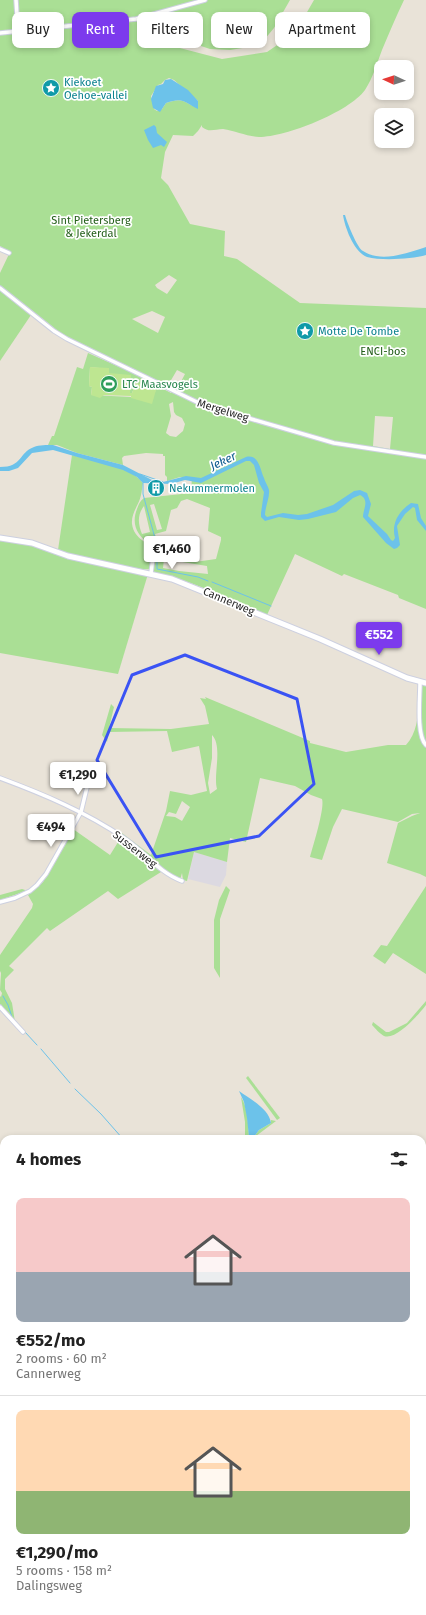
<!DOCTYPE html>
<meta charset="utf-8">
<style>
body{margin:0;font-family:"Fira Sans",sans-serif;background:#f2f2f2;color:#222;height:100vh;display:flex;flex-direction:column;font-size:15px;white-space:nowrap}
*{box-sizing:border-box;margin:0}
p{font-size:13px;color:#767676}
.icon{flex:none;width:22px;height:22px;fill:none;stroke:currentColor;stroke-width:2;stroke-linecap:round;stroke-linejoin:round}
.map{position:relative;flex:1;overflow:hidden}
.sheet{position:absolute;left:0px;top:1135px;width:426px;height:480px;display:flex;flex-direction:column;background:#fff;border-radius:12px 12px 0 0;box-shadow:0 2px 6px #0003}
.sheet>*{flex:none}
.banner{position:absolute;left:12px;top:12px;width:402px;height:36px;display:flex;gap:8px}
.needle{width:26px;rotate:273deg}
.fabs{position:absolute;left:374px;top:60px;display:grid;gap:8px}
.fabs a{display:grid;place-items:center;width:40px;height:40px;border-radius:8px;background:#fff;box-shadow:0 2px 6px #0003;font-size:20px}
.price{position:absolute;translate:-50% -34px;padding:0 9px;border-radius:4px;background:#fff;color:#222;font-size:13px;line-height:26px;filter:drop-shadow(0 1px 2px #0008)}
.price::after{content:'';position:absolute;left:50%;top:24px;width:12px;height:9px;margin-left:-6px;background:inherit;clip-path:polygon(0 0,100% 0,50% 100%)}
.price.current{background:#7c3aed;color:#fff}
ul{padding:0;list-style:none}
li{display:grid;align-content:center;gap:8px;height:212px;padding:0 16px}
li+li{border-top:1px solid #e0e0e0}
li span{display:grid;place-items:center;height:124px;border-radius:8px;color:#555}
li>.icon{margin-inline-start:auto}
span .icon{width:72px;height:72px;fill:#fffc;stroke-width:1}
li b{font-size:17px}
h2{display:flex;justify-content:space-between;align-items:center;height:48px;padding:0 16px;font-size:17px}
.pill{padding:0 14px;border-radius:8px;background:#fff;box-shadow:0 2px 6px #0003;font-size:14px;line-height:36px}
.pill.current{background:#7c3aed;color:#fff}
.map>svg:first-child{display:block}
.industrial{fill:#dcd9e1}
.green{fill:#aadf95;fill-rule:evenodd}
.pitch{fill:#bee691}
.water{fill:#6cc2ea}
.lines{fill:none;stroke-linecap:round;stroke-linejoin:round}
.stream{stroke:#6cc2ea;stroke-width:1}
.minor-casing{stroke:#cdd0e0;stroke-width:5.5}
.tertiary-casing{stroke:#cdd0e0;stroke-width:6}
.secondary-casing{stroke:#cdd0e0;stroke-width:7}
.primary-casing{stroke:#c3c3c3;stroke-width:8}
.minor{stroke:#fff;stroke-width:3.5}
.tertiary{stroke:#fff;stroke-width:4.5}
.secondary{stroke:#fff;stroke-width:5}
.primary{stroke:#ebd15b;stroke-width:5.5}
.marked{fill:none;stroke:#3a53f4;stroke-width:3;stroke-linejoin:round}
.labels{text-anchor:middle;stroke-width:3.5;stroke-linejoin:round;paint-order:stroke}
.culture-label{font-size:11px;fill:#0d838f;stroke:#fff;text-anchor:start}
.park-label{font-size:11px;fill:#25601b;stroke:#fff}
.leisure-label{font-size:11px;fill:#27864d;stroke:#fff;text-anchor:start}
.street-label{font-size:11px;fill:#272727;stroke:#fff}
.water-label{font-size:12px;font-style:italic;fill:#115e90;stroke:#fff}
</style>
<div class="map">
<svg width="426" height="1615" viewBox="0 0 426 1615">
<rect width="100%" height="100%" fill="#e9e3d8"/>
<!-- industrial -->
<polygon class="industrial" points="194,852 227,862 226,875 220,887 188,879"/>
<!-- green -->
<g class="green">
<path d="M0,0H290L274,28L264,40L255,46L230,50L210,49L183,40L157,38L153,41L222,59L267,52L289,37L299,26L314,0H404C396,17 389,33 382,50C377,63 373,78 365,90C349,112 286,137 259,137C246,136 235,131 223,129C215,129 209,133 202,127V125L198,131L193,136L173,135L165,152L161,178L168,185L190,224L225,231L224,256L237,259L300,303L426,308V609L399,598L398,595L344,574L342,576L295,554L267,615C230,599 193,581 153,572L156,546L173,541L174,542L170,556L195,562L216,559L221,540V537L208,531L210,508L187,499L181,501L177,508L171,510L166,531L155,534L157,541L150,544C137,536 131,524 137,509C139,504 140,501 144,498L191,493L192,477H180L167,481V477L165,475V456H163V454L146,453L124,456L122,458L123,465L77,453L57,445H48L52,436H54L77,367L83,369L88,353L131,372L171,393L172,389L176,391L185,374L177,370L167,387L71,339L58,331L0,286V273L10,252L0,246ZM169,78L174,80L198,101V108C182,102 184,97 166,103L162,109L157,111L154,109L151,96L158,85L161,84L165,80ZM169,275L177,280L167,294L157,288L155,285ZM152,311L165,317L158,333L132,319ZM90,367L109,369V373L130,393H132L136,383L156,391L131,397L91,395L92,387L89,386ZM173,402L174,412L176,415L182,418L185,424L183,431L176,437L170,436L166,433L171,416L169,404ZM375,416L393,417L390,449L373,446ZM154,504L162,529L157,530L150,505ZM144,506L150,532L142,534C138,524 137,515 144,506ZM164,559L207,566L208,574L179,571L163,568Z"/>
<polygon points="0,290 31,315 0,361"/>
<path d="M72,455C92,461 131,466 143,483C142,487 142,491 141,495C139,505 131,513 132,524C134,540 150,542 152,550C154,555 151,564 151,569C141,572 72,555 58,550Z"/>
<polygon points="0,540 17,541 148,574 118,674 0,653"/>
<path d="M426,682V877L420,874L387,863L398,823L412,816L420,813L412,814L398,822L342,809L333,827L322,860L310,857C313,846 325,808 322,799L311,795L295,786L260,778L246,842L230,838L227,862L194,852L187,881L183,880L182,873L180,880L177,879L116,832L118,830L151,855L166,811L170,791L191,795L207,791L199,746L172,752L167,731L109,732L107,742L102,735L111,704L114,707L109,728L171,729L209,724L205,706L200,698L206,699L205,697L310,741V743L346,752L388,745H406C421,728 418,705 418,685ZM212,735C223,746 213,775 217,789L210,794L208,783L212,758ZM182,801L190,807L182,821L175,817L166,816L169,812L176,814Z"/>
<polygon points="73,829 110,855 120,839 161,872 118,899 108,891 50,931 47,928 9,966 14,970 5,979 5,989 12,1003 15,1022 0,1005 0,996 1,997 2,993 0,990 1,973 0,971 0,955 32,908 33,904 28,895 43,882"/>
<polygon points="226,886 230,890 220,919 220,978 214,968 214,920 219,900"/>
<polygon points="426,886 426,974 393,953 385,964 373,956 381,945 387,946"/>
<polygon points="22,889 25,890 26,891 0,900 0,895"/>
<path d="M426,1001V1005C420,1013 396,1041 384,1036C380,1034 375,1028 372,1025L373,1022L386,1032H389L407,1023Z"/>
<polygon points="248,1076 280,1118 277,1120 246,1078"/>
<path d="M241,1097C248,1108 248,1124 249,1137L253,1138L259,1130L271,1123V1120L276,1121L252,1139H245V1122Z"/>
<polygon points="426,1238 426,1275 422,1277 422,1240"/>
<polygon points="426,1339 426,1370 425,1370 422,1372 422,1341"/>
<polygon points="422,1379 426,1379 426,1480 422,1484"/>
<polygon points="4,1435 4,1474 0,1476 0,1437"/>
<polygon points="275,1611 302,1611 305,1614 308,1611 328,1611 324,1615 272,1615"/>
</g>
<!-- pitch -->
<g class="pitch">
<polygon points="90,367 109,368 109,373 131,375 130,393 132,393 136,383 156,390 152,404 131,398 131,396 104,395 100,398 91,395 92,387 89,386"/>
<polygon points="0,1164 4,1166 4,1225 3,1227 0,1225"/>
</g>
<!-- water -->
<g class="water">
<path d="M171,79L188,90L198,101V109C183,102 184,97 166,103L160,112L153,108L151,99L156,86L163,84L165,80Z"/>
<polygon points="154,125 156,127 157,133 167,142 164,147 161,145 153,148 148,140 144,130"/>
<path d="M343,215H345C347,222 357,248 363,251C381,263 408,253 426,247V255C412,259 382,261 367,257C354,252 345,228 343,215Z"/>
<path d="M53,445L77,453L123,465L152,480L163,482L186,476L201,478L246,457C259,454 260,469 264,478C265,482 268,486 269,490C270,497 265,507 265,515L267,517L283,513L298,515L307,514L333,505L354,491L360,490L367,493L371,504L368,516L387,534L391,540L393,541L395,538C391,523 399,511 411,503L418,504L421,518L426,526V531L417,520L415,508L413,507L405,514L397,526L400,545L397,548L394,549L386,543L363,517C363,509 370,500 360,495L353,498L336,512L308,519L299,520L279,517L265,521L261,517V513L264,492L259,483L254,465L250,461H246L201,483L185,480L171,484L143,483L137,477L123,470L53,450L32,453L18,468L9,471H0V467C23,467 18,453 34,447C39,445 47,445 53,445Z"/>
<path d="M239,1091C250,1099 269,1109 271,1123L259,1130L253,1138L249,1137L247,1118L244,1102Z"/>
<polygon points="426,1280 426,1335 422,1337 422,1281"/>
<polygon points="4,1474 4,1519 0,1521 0,1476"/>
</g>
<g class="lines">
<!-- stream -->
<g class="stream">
<polyline points="140,474 163,482"/>
<polyline points="143,483 143,494 156,542"/>
<polyline points="157,546 157,569 198,577 208,581"/>
<polyline points="212,582 271,606"/>
<polyline points="3,996 8,1005 12,1017"/>
<polyline points="25,1032 37,1045"/>
<polyline points="41,1049 70,1083"/>
<polyline points="75,1089 101,1114 123,1139"/>
<polyline points="0,1435 4,1434"/>
<polyline points="0,1550 4,1548"/>
</g>
<!-- minor casing -->
<g class="minor-casing">
<g id="minor">
<polyline points="16,0 18,31"/>
<polyline points="0,33 136,19 205,0"/>
<polyline points="0,249 9,253"/>
<polyline points="0,288 54,331 67,339 203,405 334,443 426,457"/>
<polyline points="151,573 154,550 151,546"/>
<path d="M420,683C420,697 416,735 426,745"/>
<path d="M0,778C43,794 86,812 124,838C144,851 159,873 182,881"/>
<polyline points="0,902 15,898 30,891 37,885 46,874 81,812 88,783"/>
<polyline points="0,1007 23,1032"/>
<polyline points="422,1377 426,1376"/>
<polyline points="0,1561 4,1560"/>
<polyline points="200,1611 205,1615"/>
<polyline points="388,1611 393,1615"/>
<polyline points="220,1615 224,1611"/>
</g>
</g>
<!-- tertiary casing -->
<g class="tertiary-casing">
<g id="tertiary">
<polyline points="422,1239 426,1237"/>
<polyline points="0,1432 4,1430"/>
</g>
</g>
<!-- secondary casing -->
<g class="secondary-casing">
<polyline id="secondary" points="0,538 32,543 68,556 172,579 320,639 407,678 426,683"/>
</g>
<!-- primary casing -->
<g class="primary-casing">
<g id="primary">
<polyline points="0,1586 4,1593"/>
<polyline points="14,1611 16,1615"/>
</g>
</g>
<!-- minor -->
<use href="#minor" class="minor"/>
<!-- tertiary -->
<use href="#tertiary" class="tertiary"/>
<!-- secondary -->
<use href="#secondary" class="secondary"/>
<!-- primary -->
<use href="#primary" class="primary"/>
</g>
<!-- marked area -->
<path class="marked" d="M185,655L297,699L314,784L259,836L156,857L97,760L132,675Z"/>
<!-- icons -->
<defs>
<g id="sight-disc" transform="scale(0.9)"><circle r="9.5" fill="#0f9aa8" stroke="#fff"/><path d="M0-6L1.8-2.2L6-1.7L2.9 1.2L3.7 5.4L0 3.3L-3.7 5.4L-2.9 1.2L-6-1.7L-1.8-2.2Z" fill="#fff"/></g>
<g id="stadium-disc" transform="scale(0.9)"><circle r="9.5" fill="#2e9e5b" stroke="#fff"/><path d="M0-5a6.5 5 0 1 0 0 10a6.5 5 0 1 0 0-10ZM-3.5-1.8h7v3.6h-7Z" fill="#fff"/></g>
<g id="building-disc" transform="scale(0.9)"><circle r="9.5" fill="#0f9aa8" stroke="#fff"/><path d="M-4-6H4V6H1V3H-1V6H-4ZM-2.5-4.3h1.7v1.8h-1.7ZM.8-4.3h1.7v1.8H.8ZM-2.5-1h1.7V.8h-1.7ZM.8-1h1.7V.8H.8Z" fill="#fff"/></g>
</defs>
<g fill-rule="evenodd">
<use href="#sight-disc" x="51" y="88"/>
<use href="#sight-disc" x="305" y="331"/>
<use href="#stadium-disc" x="109" y="384"/>
<use href="#building-disc" x="156" y="488"/>
</g>
<g class="labels">
<!-- culture labels -->
<g class="culture-label">
<text x="64" y="86">Kiekoet<tspan x="64" dy="13">Oehoe-vallei</tspan></text>
<text x="318" y="335">Motte De Tombe</text>
<text x="169" y="492">Nekummermolen</text>
</g>
<!-- park labels -->
<g class="park-label">
<text x="91" y="224">Sint Pietersberg<tspan x="91" dy="13">&amp; Jekerdal</tspan></text>
<text x="383" y="355">ENCI-bos</text>
</g>
<!-- leisure labels -->
<g class="leisure-label">
<text x="122" y="388">LTC Maasvogels</text>
</g>
<!-- street labels -->
<g class="street-label">
<text transform="translate(223 410) rotate(17)" y="4">Mergelweg</text>
<text transform="translate(229 601) rotate(23)" y="4">Cannerweg</text>
<text transform="translate(135 849) rotate(38)" y="4">Susserweg</text>
</g>
<!-- water labels -->
<g class="water-label">
<text transform="translate(223 461) rotate(-25)" y="4">Jeker</text>
</g>
</g>
</svg>
<div class="fabs">
<a><svg class="needle" viewBox="-14 -14 28 28"><path d="M0-13l5 13h-10z" fill="#e53935"/><path d="M0 13l5-13h-10z" fill="#767676"/></svg></a>
<a><svg class="icon" aria-label="layers" viewBox="0 0 24 24"><path d="M12 4l9 5-9 5-9-5zM3 14l9 5 9-5"/></svg></a>
</div>
<b class="price" style="left:172px;top:570px">€1,460</b>
<b class="price current" style="left:379px;top:656px">€552</b>
<b class="price" style="left:78px;top:796px">€1,290</b>
<b class="price" style="left:51px;top:848px">€494</b>
<div class="banner">
<a class="pill">Buy</a>
<a class="pill current">Rent</a>
<a class="pill">Filters</a>
<a class="pill">New</a>
<a class="pill">Apartment</a>
</div>
<section class="sheet">
<h2>4 homes<svg class="icon" aria-label="filters" viewBox="0 0 24 24"><path d="M4 7h16M4 17h16"/><circle cx="9" cy="7" r="2"/><circle cx="15" cy="17" r="2"/></svg></h2>
<ul>
<li><span style="background:linear-gradient(#f6c9c9 60%,#9aa5b1 0)"><svg class="icon" aria-label="home" viewBox="0 0 24 24"><path d="M3 11l9-7 9 7M6 9v11h12V9"/></svg></span><div><b>€552/mo</b><p>2 rooms · 60 m²</p><p>Cannerweg</p></div></li>
<li><span style="background:linear-gradient(#ffd9b3 65%,#8fb573 0)"><svg class="icon" aria-label="home" viewBox="0 0 24 24"><path d="M3 11l9-7 9 7M6 9v11h12V9"/></svg></span><div><b>€1,290/mo</b><p>5 rooms · 158 m²</p><p>Dalingsweg</p></div></li>
</ul>
</section>
</div>
